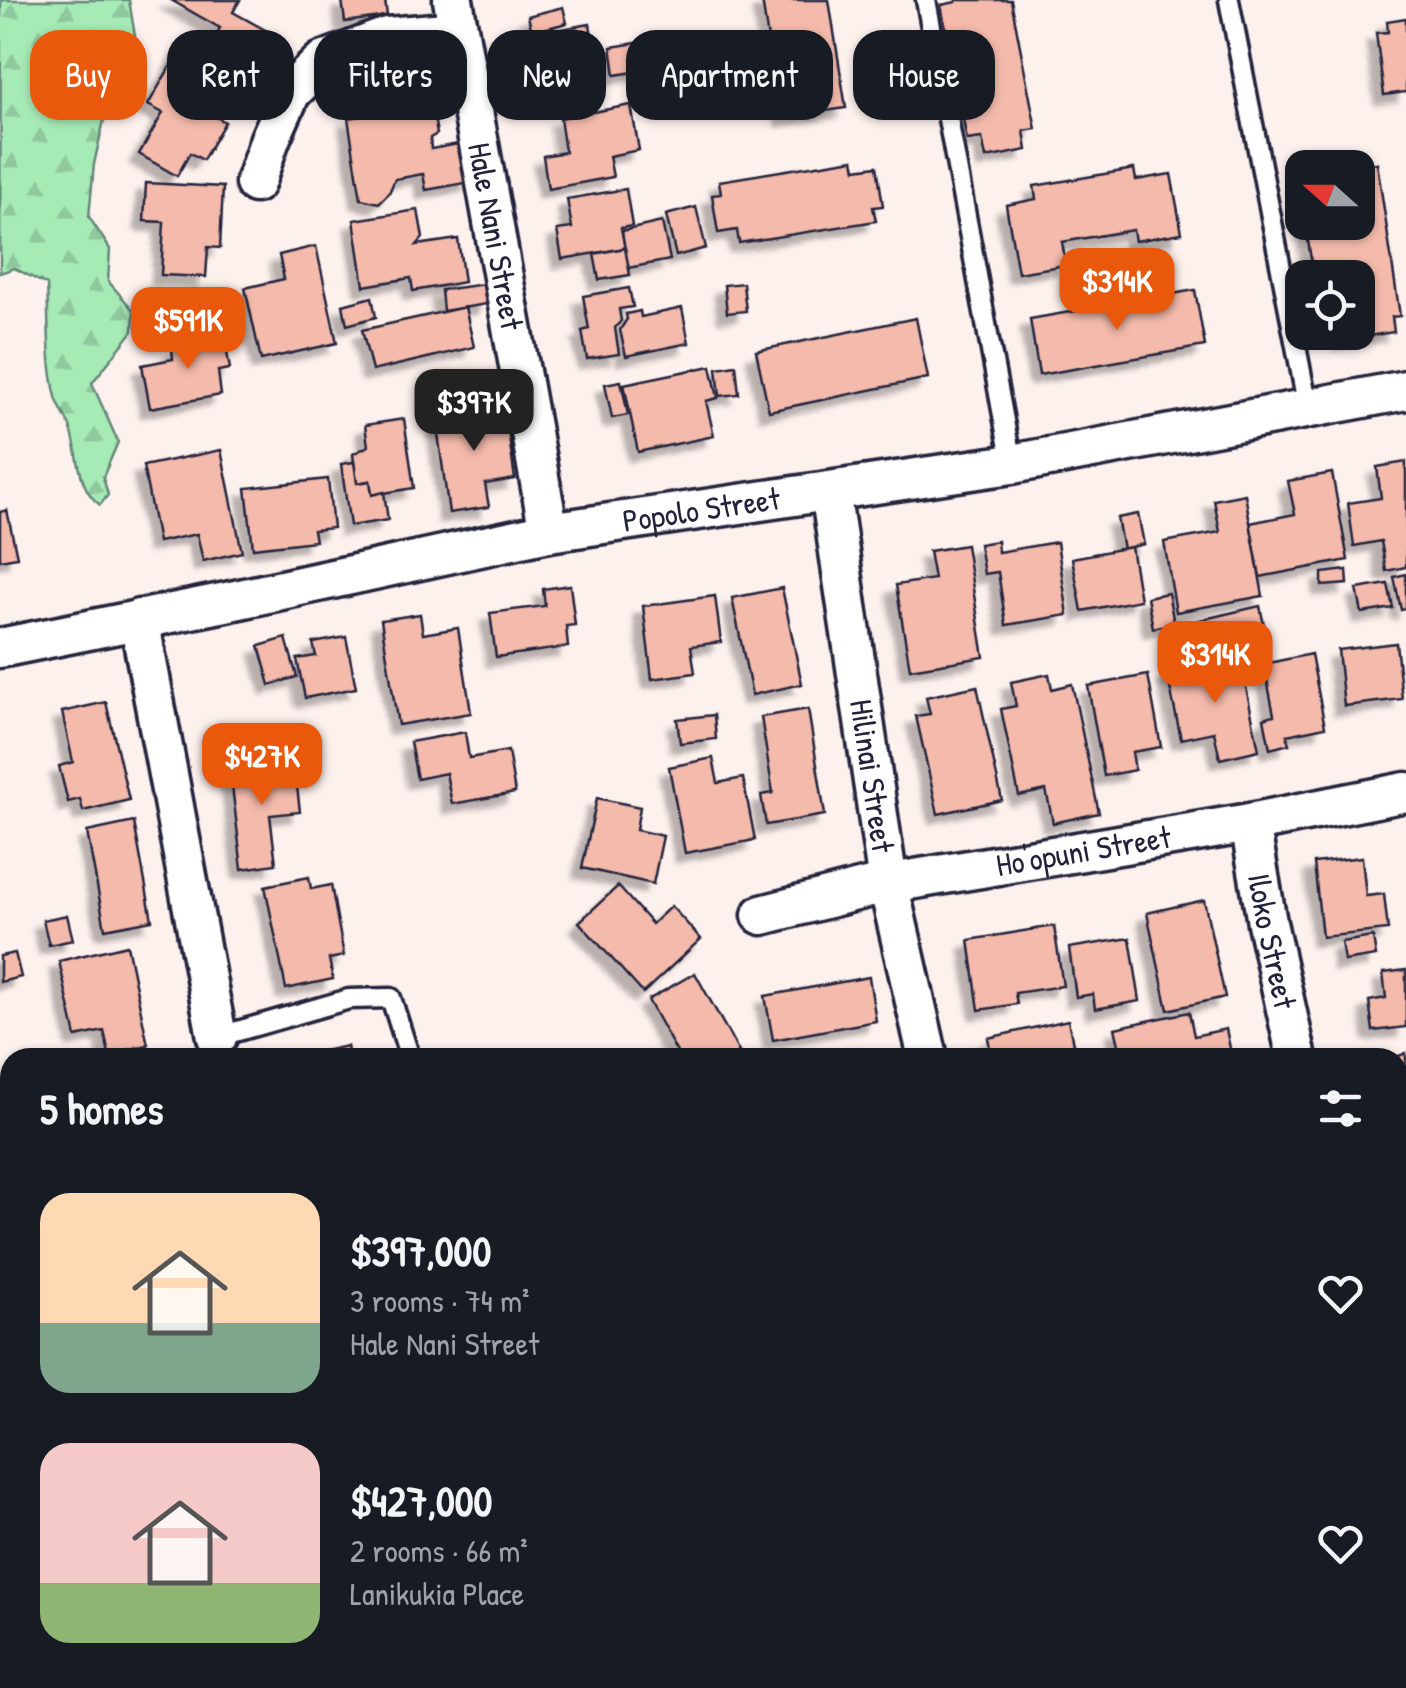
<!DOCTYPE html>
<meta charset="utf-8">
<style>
body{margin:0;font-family:"Patrick Hand",sans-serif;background:#20242c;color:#f1f3f6;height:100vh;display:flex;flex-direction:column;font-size:38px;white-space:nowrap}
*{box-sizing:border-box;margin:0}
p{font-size:32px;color:#9ea1a6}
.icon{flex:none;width:55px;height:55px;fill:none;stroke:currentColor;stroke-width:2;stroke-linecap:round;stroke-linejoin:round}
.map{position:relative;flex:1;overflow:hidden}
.sheet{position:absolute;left:0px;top:1048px;width:1408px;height:642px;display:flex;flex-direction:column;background:#171b24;border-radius:30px 30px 0 0;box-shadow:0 2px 8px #0004}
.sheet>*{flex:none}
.banner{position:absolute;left:30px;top:30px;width:1348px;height:90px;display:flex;gap:20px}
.needle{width:65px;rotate:291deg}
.fabs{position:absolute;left:1285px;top:150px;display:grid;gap:20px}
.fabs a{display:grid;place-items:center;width:90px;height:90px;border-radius:20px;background:#171b24;box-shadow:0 2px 8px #0004;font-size:50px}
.price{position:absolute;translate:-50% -85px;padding:0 22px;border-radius:20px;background:#ea580c;color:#fff;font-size:32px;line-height:65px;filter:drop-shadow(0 2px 5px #0008)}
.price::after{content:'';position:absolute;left:50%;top:60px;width:30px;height:22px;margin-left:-15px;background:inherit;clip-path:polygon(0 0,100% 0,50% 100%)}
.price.active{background:#222;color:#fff}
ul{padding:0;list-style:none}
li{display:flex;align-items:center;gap:30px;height:250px;padding:0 40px}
li span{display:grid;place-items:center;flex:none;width:280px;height:200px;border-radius:30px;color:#555}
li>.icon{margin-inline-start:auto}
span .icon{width:120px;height:120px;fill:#fffc;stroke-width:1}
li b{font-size:42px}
h2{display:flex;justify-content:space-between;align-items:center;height:120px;padding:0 40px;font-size:42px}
.chip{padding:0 35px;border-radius:30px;background:#171b24;box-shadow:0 2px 8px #0004;font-size:35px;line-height:90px}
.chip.active{background:#ea580c;color:#fff}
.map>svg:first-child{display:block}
.forest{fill:url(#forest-firs);stroke:#648678;stroke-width:2.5}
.building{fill:#f4bbac;stroke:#22223b;stroke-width:2.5;filter:url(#shadow)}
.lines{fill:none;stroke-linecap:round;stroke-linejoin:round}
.service-casing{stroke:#22223b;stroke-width:25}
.minor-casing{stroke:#22223b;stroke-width:45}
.tertiary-casing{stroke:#22223b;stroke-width:55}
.service{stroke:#fff;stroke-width:18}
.minor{stroke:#fff;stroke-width:38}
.tertiary{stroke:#fff;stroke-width:48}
.labels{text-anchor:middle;stroke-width:8;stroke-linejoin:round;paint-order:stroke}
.street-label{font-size:32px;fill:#22223b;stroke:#fff}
</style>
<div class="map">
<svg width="1406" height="1688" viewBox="0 0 1406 1688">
<defs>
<pattern id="forest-firs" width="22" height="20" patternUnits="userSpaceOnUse" patternTransform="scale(2.5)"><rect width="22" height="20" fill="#a6eab6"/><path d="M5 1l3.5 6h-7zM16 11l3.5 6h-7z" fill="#8fc89d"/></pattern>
<filter id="shadow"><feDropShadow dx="-9" dy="9" stdDeviation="2.5" flood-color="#0004"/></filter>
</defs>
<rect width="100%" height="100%" fill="#fdf1ee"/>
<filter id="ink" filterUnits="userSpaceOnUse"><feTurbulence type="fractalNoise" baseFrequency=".01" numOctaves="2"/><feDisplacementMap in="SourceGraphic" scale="20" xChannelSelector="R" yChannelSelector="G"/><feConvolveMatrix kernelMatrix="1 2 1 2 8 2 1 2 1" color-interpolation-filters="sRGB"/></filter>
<g filter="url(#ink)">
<!-- forest -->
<path class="forest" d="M1,0H129L137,48L109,98L94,164L89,217L110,249L108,281L134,311L133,331L92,383L118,442L103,477L108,495L100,505C77,487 80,459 72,433C69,420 59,409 56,397C47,361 49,322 47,285L14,268L0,273Z"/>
<!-- building -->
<g class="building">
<polygon points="171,0 240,0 233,12 267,31 247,65 211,44 220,28"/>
<polygon points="342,0 385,0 387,16 345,22"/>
<polygon points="762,0 829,0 846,108 785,117 777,65 783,64 779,37 768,39"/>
<polygon points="956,0 1011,0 1036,129 1024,131 1027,150 986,158 982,138 967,140 941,5 956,2"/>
<polygon points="563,7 567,23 532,32 528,16"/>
<polygon points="1406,18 1406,92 1384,95 1376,33 1388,32 1387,21"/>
<polygon points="590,24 600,86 554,94 544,32"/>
<polygon points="655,40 660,68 615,75 611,47"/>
<polygon points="182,46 232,75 211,114 225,122 203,160 190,153 177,176 139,154 163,113 148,105"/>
<polygon points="432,105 437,134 430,138 431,149 464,143 471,182 426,190 423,174 395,179 389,193 379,203 361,199 348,118"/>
<polygon points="631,105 639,150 609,156 613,177 548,189 543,156 565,152 560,118"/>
<polygon points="1354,148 1358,166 1377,163 1400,316 1392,317 1394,332 1343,340 1342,332 1358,332 1358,278 1314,278 1305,222 1358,222 1358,168 1315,168 1312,155"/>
<polygon points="854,159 856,169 877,166 883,206 873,207 876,221 739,243 737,230 718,233 712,195 721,194 719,181"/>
<polygon points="1134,169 1136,180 1171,174 1182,233 1135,241 1133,230 1062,242 1066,265 1018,273 1006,205 1036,199 1034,186"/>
<polygon points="146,183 223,187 220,248 208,247 206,277 161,275 164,222 144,221"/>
<polygon points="626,189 632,226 621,228 625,248 562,259 557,230 572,228 567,199"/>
<polygon points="696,207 706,248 676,256 666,215"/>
<polygon points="418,210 423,238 417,245 458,239 464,282 413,291 411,278 364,286 354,220"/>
<polygon points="662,222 670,260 628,268 622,231"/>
<polygon points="316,246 337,343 261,360 245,288 284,279 279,255"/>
<polygon points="625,248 630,275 599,280 594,254"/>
<polygon points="743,283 746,311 727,313 724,285"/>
<polygon points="485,284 487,304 443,311 441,290"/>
<polygon points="629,288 633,307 619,309 621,321 615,328 619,354 587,359 582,331 589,329 583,296"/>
<polygon points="1195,290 1205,346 1039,375 1030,319"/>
<polygon points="372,297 376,317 347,325 343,305"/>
<polygon points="465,307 474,347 372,371 362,330"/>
<polygon points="682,308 689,343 626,356 620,330 627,319 626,314 640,311 641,317"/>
<polygon points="916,318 928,378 769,411 756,351"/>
<polygon points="223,329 230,369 218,371 221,395 150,408 142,365 173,359 172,349 194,345 192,335"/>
<polygon points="736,365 739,394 720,396 717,368"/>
<polygon points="711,366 718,398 706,401 714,436 638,452 624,384"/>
<polygon points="621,381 628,415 612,418 605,384"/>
<polygon points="504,402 515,479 485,484 489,507 449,513 435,412"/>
<polygon points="404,419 414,488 372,495 370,481 357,483 354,462 353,454 368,446 365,425"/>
<polygon points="221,450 242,552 203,561 197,534 158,542 143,466"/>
<polygon points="354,462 357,483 370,481 372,495 384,492 388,520 350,526 341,464"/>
<polygon points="1406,462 1406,567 1386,571 1381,541 1354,546 1348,503 1381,498 1377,467"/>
<polygon points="1332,473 1348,560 1260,577 1250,523 1295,514 1288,481"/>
<polygon points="328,479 333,528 313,530 315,541 253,548 246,488"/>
<polygon points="1245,494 1263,596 1176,612 1164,542 1220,532 1214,500"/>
<polygon points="7,510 17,557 0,560 0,512"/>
<polygon points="1138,514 1144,544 1123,549 1117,518"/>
<polygon points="997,541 998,552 1057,542 1068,615 1006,625 998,572 984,574 979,544"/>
<polygon points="966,545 984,657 910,669 896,585 934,579 929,551"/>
<polygon points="1131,547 1140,600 1082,611 1072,558"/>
<polygon points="1347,570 1348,584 1322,586 1322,573"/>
<polygon points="1406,574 1406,609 1401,610 1394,577"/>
<polygon points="1388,584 1393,608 1362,613 1357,589"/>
<polygon points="570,585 575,625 566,626 568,647 496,657 490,613 545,606 543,589"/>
<polygon points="782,588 802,684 752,695 732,598"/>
<polygon points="1168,593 1174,623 1153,628 1147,597"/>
<polygon points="715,596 721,642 691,646 695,673 652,679 643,606"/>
<polygon points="1260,606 1264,625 1191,641 1187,623"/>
<polygon points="420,614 423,634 458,628 471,713 398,725 381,620"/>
<polygon points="346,637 356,688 305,698 297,659 316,656 313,643"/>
<polygon points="286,638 297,677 270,685 259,646"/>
<polygon points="1396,643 1402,699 1344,706 1338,650"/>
<polygon points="1311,654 1325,727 1287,735 1289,744 1270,749 1264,718 1274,715 1264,664"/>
<polygon points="1240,658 1259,750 1220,759 1214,732 1181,739 1167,673"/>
<polygon points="1049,674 1052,689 1072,684 1099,813 1053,823 1046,790 1019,796 1001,709 1016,706 1011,682"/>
<polygon points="1148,675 1161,747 1132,752 1135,770 1104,776 1088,686"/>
<polygon points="977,686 1002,800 938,814 916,716 930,714 926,697"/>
<polygon points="106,702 129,800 83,811 80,799 68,802 59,766 73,762 62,712"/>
<polygon points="808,709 825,815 766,825 761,795 773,793 761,717"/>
<polygon points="714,715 716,739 680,743 677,719"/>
<polygon points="465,732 469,758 508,751 515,793 452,804 446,773 417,779 410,742"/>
<polygon points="713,758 718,783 743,778 755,840 685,853 669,767"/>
<polygon points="294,760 300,812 270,815 276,864 242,869 230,769"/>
<polygon points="597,798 640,807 636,830 663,836 653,884 582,868"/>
<polygon points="134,822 152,920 105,929 87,832"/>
<polygon points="1362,857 1366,896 1384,894 1388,930 1322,937 1314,863"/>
<polygon points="309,877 311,889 331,885 344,956 329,959 333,979 286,989 265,886"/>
<polygon points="618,886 652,924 671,906 701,939 643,993 579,922"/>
<polygon points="1204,900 1225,997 1168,1010 1147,913"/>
<polygon points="67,915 73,940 49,945 43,920"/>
<polygon points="1054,926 1063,986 1015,993 1017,1004 979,1010 969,940"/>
<polygon points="1373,937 1376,956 1344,961 1341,942"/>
<polygon points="1130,938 1140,1001 1095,1009 1093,994 1076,997 1069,948"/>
<polygon points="127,945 148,1045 109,1054 104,1031 76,1037 59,961"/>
<polygon points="15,953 21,977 0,982 0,956"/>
<polygon points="1406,970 1406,1027 1373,1031 1369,1001 1386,998 1383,973"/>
<polygon points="695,973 739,1052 729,1058 680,1058 648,1000"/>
<polygon points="869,977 876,1021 773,1040 765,996"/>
<polygon points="1189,1012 1194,1036 1226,1029 1232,1058 1122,1058 1115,1028"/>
<polygon points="1068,1020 1076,1058 992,1058 988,1038"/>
<polygon points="347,1046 349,1058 301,1058 300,1056"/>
<polygon points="1406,1053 1406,1129 1398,1132 1398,1058 1394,1058"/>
<polygon points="0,1178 10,1183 10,1239 0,1232"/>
<polygon points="0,1291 10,1291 10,1347 7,1347 7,1336 0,1335"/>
<polygon points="10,1370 10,1422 0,1425 0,1373"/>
<polygon points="1398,1501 1406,1514 1406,1562 1400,1566 1398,1562"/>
<polygon points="1406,1585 1406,1624 1398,1612 1398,1592"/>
<polygon points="143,1680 214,1680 209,1688 152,1688"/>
<polygon points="649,1680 740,1680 733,1688 643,1688"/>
<polygon points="890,1680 929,1680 912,1688 893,1688"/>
<polygon points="967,1680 990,1680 995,1688 953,1688"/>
<polygon points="1021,1680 1104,1680 1091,1688 1026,1688"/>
<polygon points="1262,1680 1356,1680 1343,1688 1288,1688 1283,1681 1271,1688 1267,1688"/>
</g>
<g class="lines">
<!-- service casing -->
<g class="service-casing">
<g id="service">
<polyline points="926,0 1012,464"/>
<polyline points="1229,0 1308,408"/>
<polyline points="224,1058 217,1037 349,999 391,998 410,1058"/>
</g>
</g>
<!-- minor casing -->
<g class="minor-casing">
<g id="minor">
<path id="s1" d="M453,0L549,532"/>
<polyline points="255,183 270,139 291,92 322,62 387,37 458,31"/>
<path id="s2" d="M830,491L888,883L928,1058"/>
<polyline points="139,619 217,1037"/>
<path id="s3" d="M0,648L226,602L549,532L1012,464L1406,390"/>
<path id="s4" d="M1250,823L1267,923L1297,1058"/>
<path id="s5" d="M762,915L879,885L1250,823L1406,792"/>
<polyline points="1398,1325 1406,1340"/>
<polyline points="1195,1680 1200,1688"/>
</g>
</g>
<!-- tertiary casing -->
<g class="tertiary-casing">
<g id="tertiary">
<polyline points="0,1515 10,1513"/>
<polyline points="511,1680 520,1688"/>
</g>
</g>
<!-- service -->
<use href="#service" class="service"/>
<!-- minor -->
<use href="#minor" class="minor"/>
<!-- tertiary -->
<use href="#tertiary" class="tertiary"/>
</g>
</g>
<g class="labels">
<!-- street labels -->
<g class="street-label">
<text dy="11" stroke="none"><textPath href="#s1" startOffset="240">Hale Nani Street</textPath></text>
<text dy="11" stroke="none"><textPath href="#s3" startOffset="715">Popolo Street</textPath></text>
<text dy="11" stroke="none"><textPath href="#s2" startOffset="288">Hilinai Street</textPath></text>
<text dy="11" stroke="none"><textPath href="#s5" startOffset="328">Ho'opuni Street</textPath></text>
<text dy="11" stroke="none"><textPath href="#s4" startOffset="120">Iloko Street</textPath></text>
</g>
</g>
</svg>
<div class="fabs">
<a><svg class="needle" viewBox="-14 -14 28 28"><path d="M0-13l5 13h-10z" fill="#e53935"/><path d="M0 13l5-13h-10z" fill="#9ea1a6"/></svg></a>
<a><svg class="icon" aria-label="locate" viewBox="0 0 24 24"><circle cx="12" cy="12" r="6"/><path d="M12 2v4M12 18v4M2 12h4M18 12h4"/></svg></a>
</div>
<b class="price" style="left:1117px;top:333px">$314K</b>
<b class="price" style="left:188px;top:372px">$591K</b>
<b class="price active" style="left:474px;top:454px">$397K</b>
<b class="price" style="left:1215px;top:706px">$314K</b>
<b class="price" style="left:262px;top:808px">$427K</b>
<div class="banner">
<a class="chip active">Buy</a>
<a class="chip">Rent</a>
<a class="chip">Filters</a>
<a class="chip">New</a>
<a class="chip">Apartment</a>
<a class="chip">House</a>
</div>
<section class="sheet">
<h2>5 homes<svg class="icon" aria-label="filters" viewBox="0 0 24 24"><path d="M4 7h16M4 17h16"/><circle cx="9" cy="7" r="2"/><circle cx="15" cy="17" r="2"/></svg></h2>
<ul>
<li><span style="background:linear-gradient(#ffd9b3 65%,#7fa58c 0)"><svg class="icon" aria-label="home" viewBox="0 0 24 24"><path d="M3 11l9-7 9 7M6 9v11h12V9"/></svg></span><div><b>$397,000</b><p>3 rooms · 74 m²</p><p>Hale Nani Street</p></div><svg class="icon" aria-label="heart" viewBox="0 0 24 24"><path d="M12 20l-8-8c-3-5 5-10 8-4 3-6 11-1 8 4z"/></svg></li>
<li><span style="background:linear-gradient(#f6c9c9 70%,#8fb573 0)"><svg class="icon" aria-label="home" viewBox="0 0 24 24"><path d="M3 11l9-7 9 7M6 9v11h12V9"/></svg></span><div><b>$427,000</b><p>2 rooms · 66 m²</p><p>Lanikukia Place</p></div><svg class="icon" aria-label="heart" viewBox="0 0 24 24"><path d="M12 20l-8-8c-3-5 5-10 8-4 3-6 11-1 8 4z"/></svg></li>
</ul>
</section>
</div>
